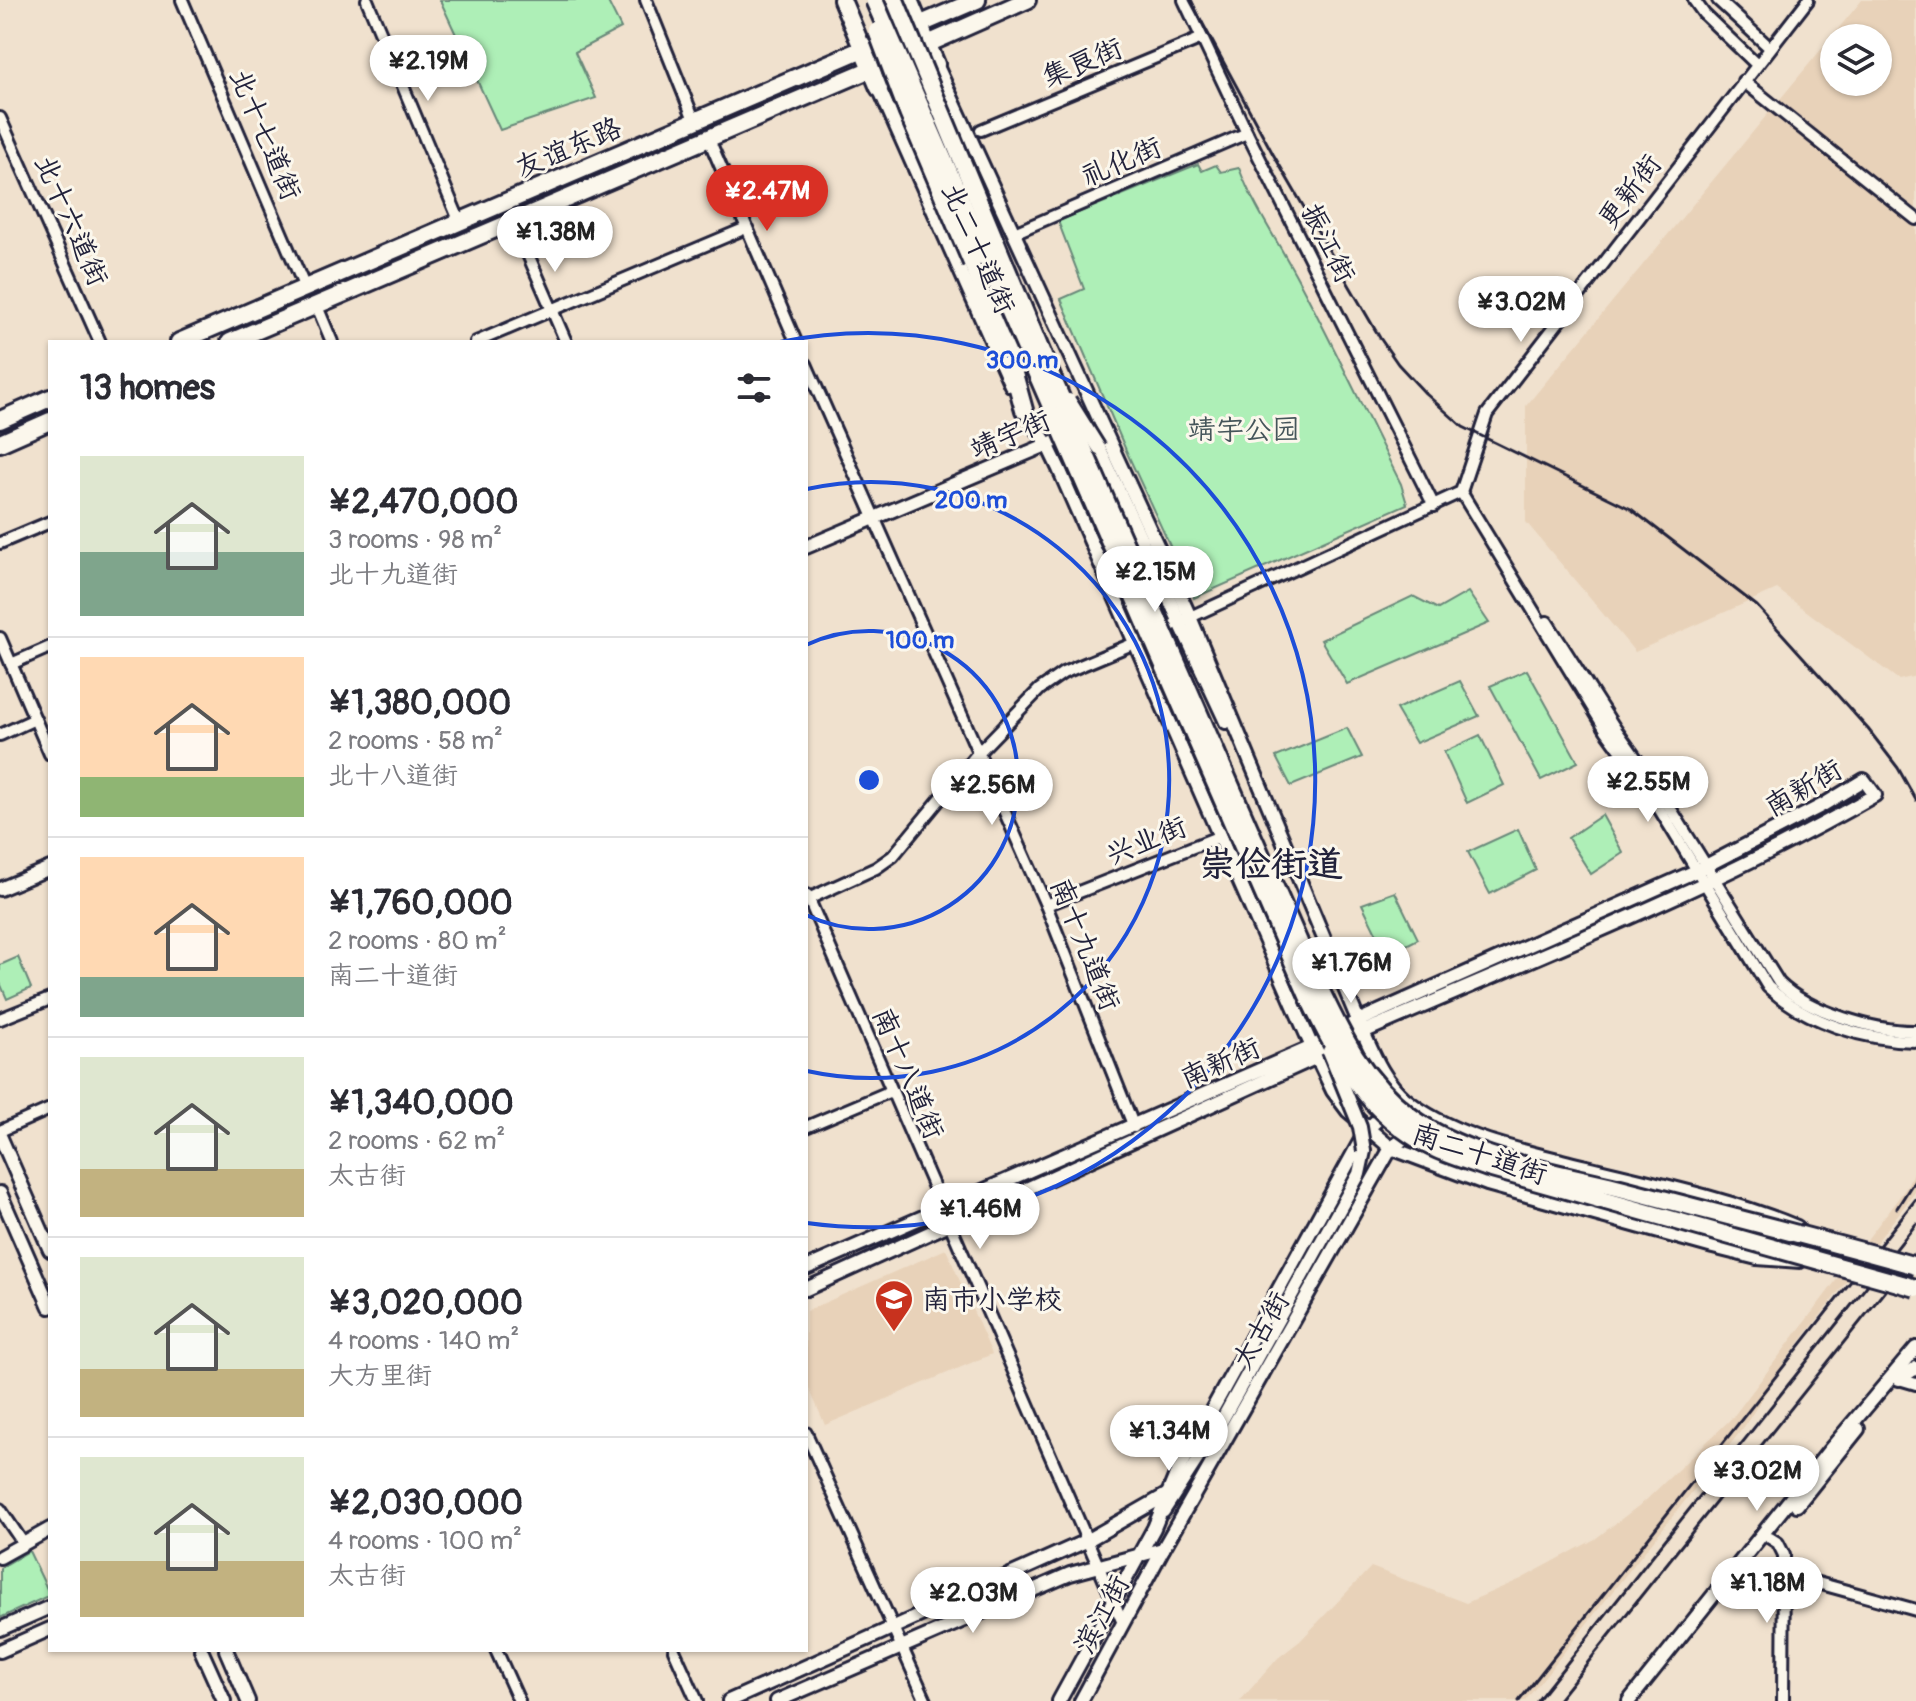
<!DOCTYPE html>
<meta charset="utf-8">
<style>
body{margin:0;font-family:Pangolin,"LXGW WenKai TC",sans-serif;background:#f2f2f3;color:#2b2b33;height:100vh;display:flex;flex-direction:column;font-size:30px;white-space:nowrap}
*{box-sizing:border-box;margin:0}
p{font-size:26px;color:#7c7c81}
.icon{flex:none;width:44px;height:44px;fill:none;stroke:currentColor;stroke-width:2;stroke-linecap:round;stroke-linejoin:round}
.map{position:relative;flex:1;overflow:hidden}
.side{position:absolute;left:48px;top:340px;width:760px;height:1312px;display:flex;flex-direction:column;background:#fff;border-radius:0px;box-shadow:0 2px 6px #0004}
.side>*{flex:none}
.fabs{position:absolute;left:1820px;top:24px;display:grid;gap:16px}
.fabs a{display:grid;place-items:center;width:72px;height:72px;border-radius:50%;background:#fff;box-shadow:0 2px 6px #0004;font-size:40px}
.price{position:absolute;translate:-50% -68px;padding:0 18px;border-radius:28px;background:#fff;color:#222;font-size:26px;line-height:52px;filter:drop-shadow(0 2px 4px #0008)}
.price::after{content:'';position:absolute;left:50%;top:48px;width:24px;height:18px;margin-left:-12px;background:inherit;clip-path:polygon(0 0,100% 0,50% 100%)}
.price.on{background:#d93025;color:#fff}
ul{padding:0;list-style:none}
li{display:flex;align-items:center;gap:24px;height:200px;padding:0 32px}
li+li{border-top:2px solid #e1e1e2}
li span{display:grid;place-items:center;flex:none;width:224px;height:160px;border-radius:0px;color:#555}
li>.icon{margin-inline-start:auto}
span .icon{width:96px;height:96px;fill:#fffc;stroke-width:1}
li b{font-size:34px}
h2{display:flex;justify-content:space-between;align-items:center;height:96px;padding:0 32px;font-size:34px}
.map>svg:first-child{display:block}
.built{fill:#e8d2b9;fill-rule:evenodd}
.green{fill:#aeefb7;stroke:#688879;stroke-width:2}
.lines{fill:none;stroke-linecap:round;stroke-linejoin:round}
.minor-casing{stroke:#22223b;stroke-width:16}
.major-casing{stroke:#22223b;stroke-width:18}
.highway-casing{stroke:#22223b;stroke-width:22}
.minor{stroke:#fbf7ec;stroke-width:10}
.major{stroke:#fbf7ec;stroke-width:12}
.highway{stroke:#fbf7ec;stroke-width:16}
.rail{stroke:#22223b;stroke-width:3}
.major-bridge-casing{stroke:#22223b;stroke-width:18;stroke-linecap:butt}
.highway-bridge-casing{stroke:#22223b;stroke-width:22;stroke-linecap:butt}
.major-bridge{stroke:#fbf7ec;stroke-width:12}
.highway-bridge{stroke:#fbf7ec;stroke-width:16}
.ring{fill:none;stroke:#1d4ed8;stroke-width:4}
.labels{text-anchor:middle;stroke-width:6;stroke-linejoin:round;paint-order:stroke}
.street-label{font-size:28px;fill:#22223b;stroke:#fbf7ec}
.park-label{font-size:28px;fill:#45555a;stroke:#fbf7ec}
.poi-label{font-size:28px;fill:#22223b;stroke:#fbf7ec;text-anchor:start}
.district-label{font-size:36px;font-weight:bold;fill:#22223b;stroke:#fbf7ec}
.centre{fill:#1d4ed8;stroke:#fbf7ec;stroke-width:4}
.ring-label{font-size:24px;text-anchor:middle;font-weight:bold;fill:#1d4ed8;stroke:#fbf7ec;stroke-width:6;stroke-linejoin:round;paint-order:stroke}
</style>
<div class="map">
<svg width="1916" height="1701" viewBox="0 0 1916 1701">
<rect width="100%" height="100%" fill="#f0e1ce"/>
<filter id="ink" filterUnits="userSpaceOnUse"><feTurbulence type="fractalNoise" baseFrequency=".0125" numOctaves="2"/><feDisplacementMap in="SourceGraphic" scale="16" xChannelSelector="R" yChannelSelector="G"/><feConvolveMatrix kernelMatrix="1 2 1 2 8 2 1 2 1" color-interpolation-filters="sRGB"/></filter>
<g filter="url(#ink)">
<!-- built -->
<g class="built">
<path d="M1862,0H1916V676L1899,680L1777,589L1635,652L1526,522V406ZM1834,38H1878V82H1834Z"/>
<polygon points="1916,1166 1916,1191 1786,1360 1744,1427 1525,1701 1240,1701 1278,1658 1300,1641 1371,1567 1466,1603 1521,1579 1595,1539 1645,1501 1733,1417 1906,1188"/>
<polygon points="946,1249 992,1354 825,1425 806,1381 806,1311"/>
</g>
<!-- green -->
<g class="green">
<polygon points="440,0 607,0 621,28 575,52 596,98 500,130"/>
<path d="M1198,164L1202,171L1216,165L1221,172L1239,168C1254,208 1279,243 1299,281C1335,348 1367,417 1401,484L1407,504L1194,598L1128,455L1061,299L1084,289L1058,221Z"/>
<polygon points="1468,592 1489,623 1347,684 1321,640 1413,596 1438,609"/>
<polygon points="1527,670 1578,762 1541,780 1490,686"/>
<polygon points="1460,681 1479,716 1416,743 1396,709"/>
<polygon points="1347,728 1362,757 1291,786 1276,757"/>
<polygon points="1480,735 1504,785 1467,803 1444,752"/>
<polygon points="1602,815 1623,853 1591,874 1568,838"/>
<polygon points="1518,829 1536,870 1490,894 1468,852"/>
<polygon points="1395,892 1418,939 1387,955 1362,904"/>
<polygon points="18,957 31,988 7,999 0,983 0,965"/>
<polygon points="29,1551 50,1595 0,1618 0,1568"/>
</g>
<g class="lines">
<!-- minor casing -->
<g class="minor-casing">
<g id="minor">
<polyline points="182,0 305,288"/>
<polyline points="367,0 459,220"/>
<polyline points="646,0 695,122"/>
<polyline points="1184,0 1247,133 1434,506"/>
<polyline points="1694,0 1704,14 1756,64"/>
<polyline points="1718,0 1769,47"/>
<polyline points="1743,81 1916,219"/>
<polyline points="0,118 100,342"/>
<polyline points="981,130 1202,38"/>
<polyline points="708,137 796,342"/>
<polyline points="513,220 566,342"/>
<polyline points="1014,233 1247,133"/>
<polyline points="316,304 332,342"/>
<polyline points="476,342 746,228"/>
<polyline points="806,364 1046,905 1134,1127"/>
<path d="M1461,492L1606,730L1638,774L1768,987C1804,1021 1866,1041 1916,1041"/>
<polyline points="0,543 50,522"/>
<path d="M1547,622L1614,727L1662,795L1779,983C1807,1011 1877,1032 1916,1031"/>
<polyline points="1160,631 1461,492 1487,414 1808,0"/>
<polyline points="0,638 50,754"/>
<polyline points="11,664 50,647"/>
<polyline points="0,735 35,719"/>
<polyline points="807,895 1123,1623"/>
<polyline points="806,900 876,868 893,856 978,753 1040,689 1063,673 1142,640"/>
<polyline points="1046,905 1218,837"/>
<polyline points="0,1019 50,999"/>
<polyline points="806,1127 891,1091"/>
<polyline points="0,1131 50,1109"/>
<polyline points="1899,1379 1916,1384"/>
<polyline points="806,1433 926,1701"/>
<polyline points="0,1509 23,1543"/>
<polyline points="1164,1512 1213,1436"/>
<polyline points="1770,1538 1778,1543 1784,1555 1783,1701"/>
<polyline points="1785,1574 1916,1610"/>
<polyline points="496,1650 519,1701"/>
<polyline points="674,1650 697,1701"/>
</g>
</g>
<!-- major casing -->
<g class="major-casing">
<g id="major">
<path d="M936,64L1190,617L1363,1032C1374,1056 1384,1081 1405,1099C1448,1134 1509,1148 1562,1161C1641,1181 1722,1196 1797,1227"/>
<polyline points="879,88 1011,385"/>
<polyline points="1021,405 1047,444 1059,469 1312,1047 1333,1091 1348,1111 1391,1148 1487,1184 1713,1247 1757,1258 1800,1261"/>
<polyline points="1099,448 1226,722"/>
<polyline points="806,547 1072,434"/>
<polyline points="0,889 50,868"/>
<polyline points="0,1136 50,1250"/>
<polyline points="0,1193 50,1307"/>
<path d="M806,1268L1312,1047L1358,1021L1696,871L1823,805L1864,780L1875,795C1712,889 1535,957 1363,1032L1317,1057L806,1289"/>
<polyline points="1899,1379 1916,1368"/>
<polyline points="1213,1436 1359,1174 1364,1151"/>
<polyline points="1797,1505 1858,1429"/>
<polyline points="0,1557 50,1529"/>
<polyline points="0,1629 50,1607"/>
<polyline points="201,1650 224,1701"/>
<polyline points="226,1650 248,1701"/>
<polyline points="0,1651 50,1629"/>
<polyline points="729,1701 1086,1541 1168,1494"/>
<polyline points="777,1701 1070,1574 1163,1549"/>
<polyline points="1059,1701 1154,1528 1175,1477 1367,1129 1389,1110"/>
<polyline points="1081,1701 1163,1549 1391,1148 1416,1130"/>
<polyline points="1629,1701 1828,1452 1916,1348"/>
</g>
</g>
<!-- highway casing -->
<g class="highway-casing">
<g id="highway">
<polyline points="842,0 879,88"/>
<polyline points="909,0 936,64"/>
<polyline points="972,263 1008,352 1024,410"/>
<polyline points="179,342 977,0"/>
<polyline points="230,342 871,69 1027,0"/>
<polyline points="0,420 50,398"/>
<polyline points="0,443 50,421"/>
</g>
</g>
<!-- minor -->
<use href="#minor" class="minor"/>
<!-- major -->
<use href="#major" class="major"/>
<!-- highway -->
<use href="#highway" class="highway"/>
<!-- rail -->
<g class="rail">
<polyline points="1190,0 1273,154 1380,338 1398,364 1425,393 1463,427 1631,509 1757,606 1868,729 1898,768 1916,800"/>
<polyline points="1897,1208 1916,1178"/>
<polyline points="1519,1701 1916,1199"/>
<polyline points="1537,1701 1916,1224"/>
<polyline points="1557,1701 1916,1252"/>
</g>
<!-- major-bridge casing -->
<g class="major-bridge-casing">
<g id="major-bridge">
<polyline points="1069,400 1099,448"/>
<polyline points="1329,1051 1360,1127 1364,1151"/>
</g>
</g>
<!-- highway-bridge casing -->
<g class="highway-bridge-casing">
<g id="highway-bridge">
<path d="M874,0L1308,996C1335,1053 1363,1107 1419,1140C1440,1153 1465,1160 1488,1168L1916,1288"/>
<path d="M895,0L1048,368L1312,972C1339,1029 1359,1077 1410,1116C1465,1158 1551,1171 1616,1187C1716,1213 1817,1238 1916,1266"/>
<polyline points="877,31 908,113 972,263"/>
</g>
</g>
<!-- major-bridge -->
<use href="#major-bridge" class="major-bridge"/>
<!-- highway-bridge -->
<use href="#highway-bridge" class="highway-bridge"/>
</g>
</g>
<!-- distance rings -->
<g class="ring">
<path d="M806 645A149 149 0 1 1 806 915"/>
<path d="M807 489A298 298 0 1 1 807 1071"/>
<path d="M780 342A447 447 0 1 1 807 1223"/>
</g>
<!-- icons -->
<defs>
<g id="school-pin" transform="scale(2)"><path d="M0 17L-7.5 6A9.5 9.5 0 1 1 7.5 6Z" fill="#c8321e" stroke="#fbf7ec"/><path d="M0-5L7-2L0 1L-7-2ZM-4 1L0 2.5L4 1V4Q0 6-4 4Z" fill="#fff"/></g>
</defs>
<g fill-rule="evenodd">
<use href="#school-pin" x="894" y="1299"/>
</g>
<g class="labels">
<!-- street labels -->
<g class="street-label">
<text transform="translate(1082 62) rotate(-23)" y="10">集良街</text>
<text transform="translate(266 134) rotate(67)" y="10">北十七道街</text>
<text transform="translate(568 147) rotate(-23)" y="10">友谊东路</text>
<text transform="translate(1121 161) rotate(-23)" y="10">礼化街</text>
<text transform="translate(1629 191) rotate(-53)" y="10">更新街</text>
<text transform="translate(72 220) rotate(66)" y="10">北十六道街</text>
<text transform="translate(1329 243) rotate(63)" y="10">振江街</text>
<text transform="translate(979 248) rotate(66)" y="10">北二十道街</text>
<text transform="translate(1010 434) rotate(-23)" y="10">靖宇街</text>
<text transform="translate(1803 787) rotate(-30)" y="10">南新街</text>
<text transform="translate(1146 840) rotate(-22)" y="10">兴业街</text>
<text transform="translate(1086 944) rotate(68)" y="10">南十九道街</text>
<text transform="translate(1220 1062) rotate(-24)" y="10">南新街</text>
<text transform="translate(909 1073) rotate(67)" y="10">南十八道街</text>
<text transform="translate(1480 1153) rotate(18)" y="10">南二十道街</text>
<text transform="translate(1260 1330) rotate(-60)" y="10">太古街</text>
<text transform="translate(1101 1614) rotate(-62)" y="10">滨江街</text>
</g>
<!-- park labels -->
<g class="park-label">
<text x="1244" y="439">靖宇公园</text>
</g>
<!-- poi labels -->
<g class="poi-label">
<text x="922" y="1309">南市小学校</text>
</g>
<!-- district labels -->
<g class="district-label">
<text x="1271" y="876">崇俭街道</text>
</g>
</g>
<circle cx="869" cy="780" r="12" class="centre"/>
<g class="ring-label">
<text x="1022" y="368">300 m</text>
<text x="971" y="508">200 m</text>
<text x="920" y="648">100 m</text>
</g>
</svg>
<div class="fabs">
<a><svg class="icon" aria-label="layers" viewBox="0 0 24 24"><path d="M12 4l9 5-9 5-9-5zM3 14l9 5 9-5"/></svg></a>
</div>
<b class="price" style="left:428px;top:103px">¥2.19M</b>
<b class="price on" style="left:767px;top:233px">¥2.47M</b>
<b class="price" style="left:555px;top:274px">¥1.38M</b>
<b class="price" style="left:1521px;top:344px">¥3.02M</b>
<b class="price" style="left:1155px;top:614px">¥2.15M</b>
<b class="price" style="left:1648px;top:824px">¥2.55M</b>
<b class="price" style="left:992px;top:827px">¥2.56M</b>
<b class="price" style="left:1351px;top:1005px">¥1.76M</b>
<b class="price" style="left:980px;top:1251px">¥1.46M</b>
<b class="price" style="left:1169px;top:1473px">¥1.34M</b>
<b class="price" style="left:1757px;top:1513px">¥3.02M</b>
<b class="price" style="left:1767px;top:1625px">¥1.18M</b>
<b class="price" style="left:973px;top:1635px">¥2.03M</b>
<section class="side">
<h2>13 homes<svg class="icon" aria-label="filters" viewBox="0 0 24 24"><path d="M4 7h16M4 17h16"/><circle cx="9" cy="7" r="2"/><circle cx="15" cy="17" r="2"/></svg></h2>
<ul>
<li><span style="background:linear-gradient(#dfe7d0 60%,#7fa58c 0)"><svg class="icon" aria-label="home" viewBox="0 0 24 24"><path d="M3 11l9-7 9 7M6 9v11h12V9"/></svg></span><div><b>¥2,470,000</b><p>3 rooms · 98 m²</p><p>北十九道街</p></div></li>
<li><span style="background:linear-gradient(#ffd9b3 75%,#8fb573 0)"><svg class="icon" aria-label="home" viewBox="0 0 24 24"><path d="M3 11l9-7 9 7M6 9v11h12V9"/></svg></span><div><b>¥1,380,000</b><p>2 rooms · 58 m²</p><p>北十八道街</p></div></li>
<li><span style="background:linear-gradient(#ffd9b3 75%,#7fa58c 0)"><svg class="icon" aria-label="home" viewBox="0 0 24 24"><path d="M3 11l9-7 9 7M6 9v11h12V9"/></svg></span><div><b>¥1,760,000</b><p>2 rooms · 80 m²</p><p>南二十道街</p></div></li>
<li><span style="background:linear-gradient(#dfe7d0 70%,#c2b280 0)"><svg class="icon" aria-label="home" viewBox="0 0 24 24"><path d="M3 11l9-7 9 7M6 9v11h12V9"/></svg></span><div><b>¥1,340,000</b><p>2 rooms · 62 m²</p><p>太古街</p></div></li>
<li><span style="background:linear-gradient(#dfe7d0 70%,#c2b280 0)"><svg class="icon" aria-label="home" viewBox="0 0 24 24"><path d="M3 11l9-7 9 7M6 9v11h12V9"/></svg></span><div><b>¥3,020,000</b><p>4 rooms · 140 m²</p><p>大方里街</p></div></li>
<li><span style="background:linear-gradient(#dfe7d0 65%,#c2b280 0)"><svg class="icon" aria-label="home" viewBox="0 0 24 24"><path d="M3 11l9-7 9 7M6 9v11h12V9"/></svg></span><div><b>¥2,030,000</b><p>4 rooms · 100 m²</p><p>太古街</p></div></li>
</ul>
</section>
</div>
